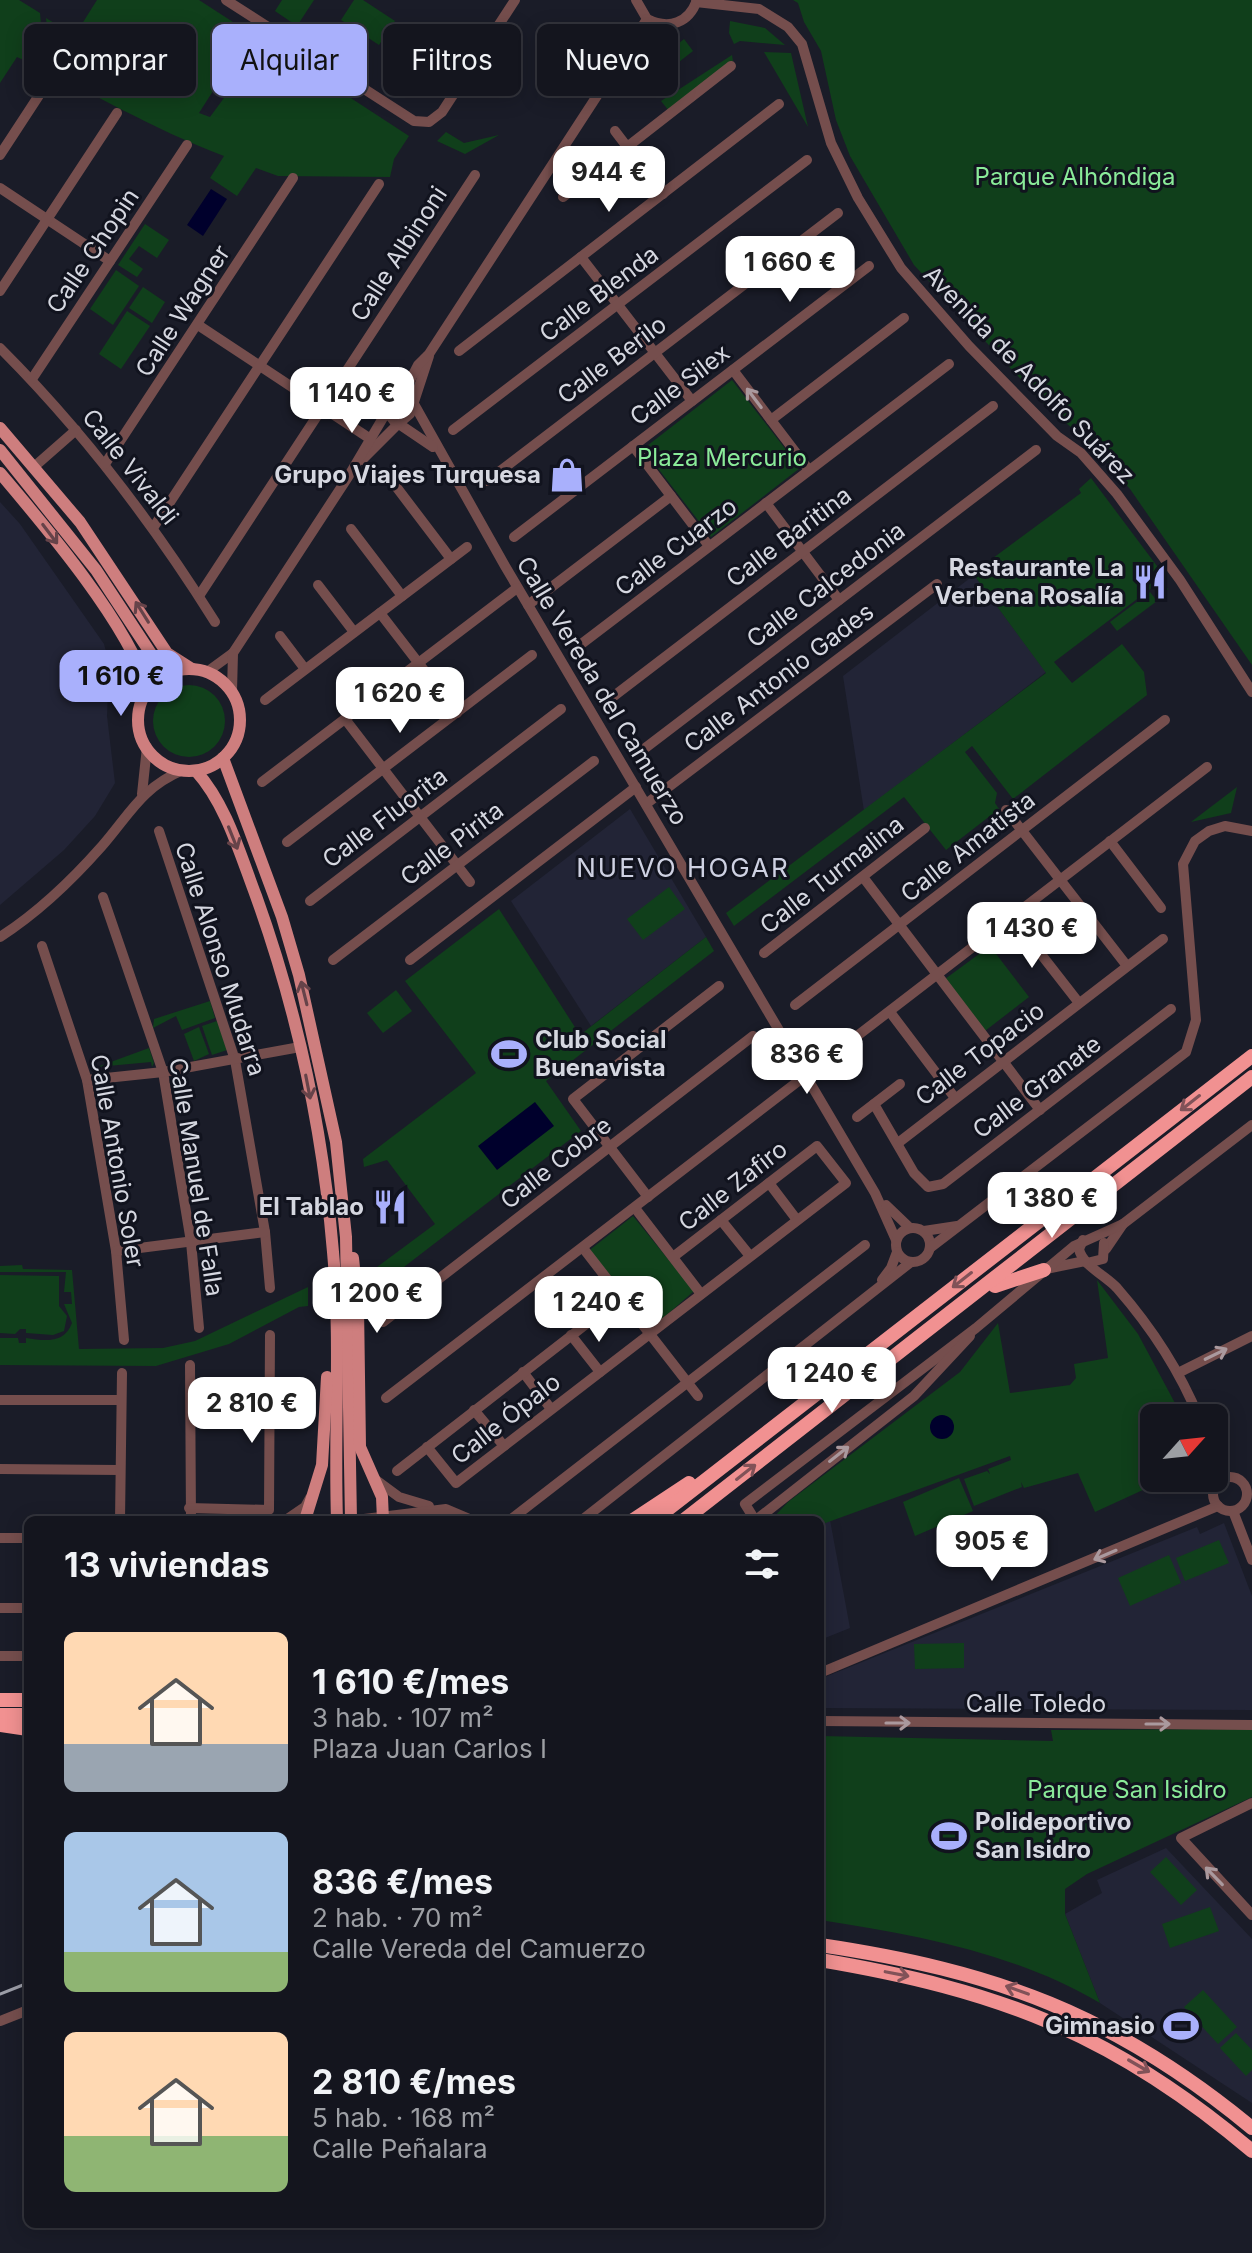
<!DOCTYPE html>
<html lang="es">
<meta charset="utf-8">
<style>
body{margin:0;font-family:Inter,sans-serif;background:#1d1e27;color:#f1f3f6;height:100vh;display:flex;flex-direction:column;font-size:30px;white-space:nowrap}
*{box-sizing:border-box;margin:0}
p{font-size:26px;color:#9d9fa4}
.icon{flex:none;width:44px;height:44px;fill:none;stroke:currentColor;stroke-width:2;stroke-linecap:round;stroke-linejoin:round}
.map{position:relative;flex:1;overflow:hidden}
.side{position:absolute;left:24px;top:1516px;width:800px;height:712px;display:flex;flex-direction:column;background:#14151e;border-radius:12px;box-shadow:0 4px 20px #0003,0 0 0 2px #33343c}
.side>*{flex:none}
.guide{position:absolute;left:24px;top:24px;width:800px;height:72px;display:flex;gap:16px}
.needle{width:52px;rotate:63deg}
.fabs{position:absolute;left:1140px;top:1404px;display:grid;gap:16px}
.fabs a{display:grid;place-items:center;width:88px;height:88px;border-radius:12px;background:#14151e;box-shadow:0 4px 20px #0003,0 0 0 2px #33343c;font-size:40px}
.price{position:absolute;translate:-50% -68px;padding:0 18px;border-radius:16px;background:#fff;color:#222;font-size:26px;line-height:52px;filter:drop-shadow(0 2px 4px #0008)}
.price::after{content:'';position:absolute;left:50%;top:48px;width:24px;height:18px;margin-left:-12px;background:inherit;clip-path:polygon(0 0,100% 0,50% 100%)}
.price.active{background:#a9b0fc;color:#111}
ul{padding:0;list-style:none}
li{display:flex;align-items:center;gap:24px;height:200px;padding:0 40px}
li span{display:grid;place-items:center;flex:none;width:224px;height:160px;border-radius:12px;color:#555}
li>.icon{margin-inline-start:auto}
span .icon{width:96px;height:96px;fill:#fffc;stroke-width:1}
li b{font-size:34px}
h2{display:flex;justify-content:space-between;align-items:center;height:96px;padding:0 40px;font-size:34px}
.chip{padding:0 28px;border-radius:12px;background:#14151e;box-shadow:0 4px 20px #0003,0 0 0 2px #33343c;font-size:28px;line-height:72px}
.chip.active{background:#a9b0fc;color:#111}
.map>svg:first-child{display:block}
.built{fill:#222436}
.green{fill:#103f1b}
.water{fill:#00002c}
.lines{fill:none;stroke-linecap:round;stroke-linejoin:round}
.minor{stroke:#754e4d;stroke-width:10}
.major{stroke:#ce7e7e;stroke-width:12}
.highway{stroke:#f19191;stroke-width:14}
.rail{stroke:#9c9ea8;stroke-width:3}
.oneway{stroke:#aa999e}
.oneway2{stroke:#664349}
.oneway3{stroke:#815258}
.labels{text-anchor:middle;stroke-width:6;stroke-linejoin:round;paint-order:stroke}
.park-label{font-size:24px;fill:#8aeb99;stroke:#11131e}
.street-label{font-size:24px;fill:#d5d7e0;stroke:#11131e}
.poi-label{font-size:24px;font-weight:bold;fill:#d5d7e0;stroke:#11131e;text-anchor:end}
.neighbourhood-label{font-size:26px;letter-spacing:2px;fill:#ced1e2;stroke:#11131e}
</style>
<div class="map">
<svg width="1252" height="2253" viewBox="0 0 1252 2253">
<rect width="100%" height="100%" fill="#1a1c28"/>
<!-- built -->
<g class="built">
<polygon points="0,502 20,524 104,644 109,663 107,716 115,783 95,816 64,850 0,905"/>
<polygon points="974,575 1046,672 864,811 843,676"/>
<polygon points="630,809 706,937 591,1026 511,901"/>
<polygon points="784,1520 830,1520 850,1628 820,1640 820,1520"/>
<polygon points="1224,1523 1252,1596 1252,1710 826,1708 820,1693 820,1679 1197,1527 1200,1534"/>
<polygon points="1166,1848 1252,1939 1252,2103 1100,2003 1065,1914 1102,1893 1097,1880"/>
</g>
<!-- green -->
<g class="green">
<path d="M0,0H19L40,13L43,45L49,46L46,18L64,29L52,48L63,54L97,0H199L250,33L199,113L210,117L265,42L409,136L394,159L390,177L278,176L256,168L237,196L210,178L224,156C152,129 86,89 17,57L0,83Z"/>
<polygon points="282,0 314,0 297,26 275,11"/>
<polygon points="354,0 363,0 395,21 379,45 341,20"/>
<polygon points="793,0 1252,0 1252,665 1130,489 1089,443 1043,403 914,265 850,156 836,120 821,51 804,22 798,3"/>
<polygon points="730,21 765,28 785,45 740,41 734,44 729,33"/>
<polygon points="684,39 693,51 670,69 661,58"/>
<polygon points="764,52 791,53 808,127"/>
<polygon points="732,55 733,61 669,111 661,101"/>
<polygon points="446,132 464,143 499,135 465,154 437,141"/>
<polygon points="145,224 169,240 157,258 139,246 129,259 143,269 137,277 118,265"/>
<polygon points="116,270 139,286 113,325 90,309"/>
<polygon points="143,287 165,302 152,323 129,308"/>
<polygon points="127,311 150,326 121,369 99,354"/>
<polygon points="732,380 800,468 711,537 643,449"/>
<polygon points="1091,478 1166,578 1162,581 1168,589 1161,598 1153,587 1054,662 1072,683 1122,644 1144,672 1147,695 1013,799 972,746 965,752 997,793 995,803 999,809 946,850 904,797 734,926 726,913 1046,673 974,575 977,566 981,567 1081,493 1079,489"/>
<polygon points="1150,592 1157,601 1117,631 1110,622"/>
<circle cx="189" cy="721" r="36"/>
<polygon points="1237,787 1231,813 1191,822"/>
<polygon points="669,887 685,909 643,940 627,919"/>
<polygon points="499,909 580,1035 706,937 714,951 546,1081 581,1131 374,1290 373,1270 435,1224 387,1160 364,1167 363,1159 476,1073 405,981"/>
<polygon points="990,946 1029,997 985,1031 945,979"/>
<polygon points="396,990 412,1011 383,1033 367,1013"/>
<polygon points="210,1001 215,1018 182,1030 176,1016 153,1028 154,1019"/>
<polygon points="217,1021 227,1050 212,1055 202,1026"/>
<polygon points="199,1027 209,1054 194,1061 184,1034"/>
<polygon points="149,1048 154,1063 152,1067 151,1062 97,1067"/>
<polygon points="633,1216 694,1291 653,1327 591,1252 591,1249"/>
<path d="M22,1265L23,1269L72,1270L79,1349L163,1348L195,1341L308,1287V1306L299,1307L229,1344L156,1366L0,1365V1338H18L19,1343H26V1338C45,1341 64,1344 72,1323L64,1304H72L71,1292H64L66,1272H0V1266Z"/>
<polygon points="0,1275 59,1276 59,1306 67,1316 64,1331 53,1335 26,1333 26,1329 20,1329 15,1334 0,1333"/>
<polygon points="1097,1280 1138,1334 1183,1418 1154,1418 1154,1478 1169,1478 1095,1512 1078,1473 1024,1488 1021,1482 1022,1487 974,1506 964,1479 987,1471 990,1474 988,1469 1011,1460 1010,1456 820,1525 820,1520 771,1520 788,1502 960,1372 998,1323 1010,1393 1070,1385 1076,1378 1074,1364 1108,1358"/>
<polygon points="959,1478 973,1511 915,1536 903,1502"/>
<polygon points="1219,1540 1229,1563 1185,1581 1176,1558"/>
<polygon points="1169,1555 1181,1583 1130,1606 1118,1578"/>
<polygon points="964,1643 964,1668 915,1669 914,1644"/>
<path d="M1252,1729V1797L1087,1874L1065,1889V1914L1100,2003C1015,1953 917,1935 820,1920V1736L1053,1741L1051,1730Z"/>
<polygon points="1166,1857 1197,1890 1181,1905 1150,1872"/>
<polygon points="1210,1907 1219,1931 1170,1948 1162,1924"/>
<polygon points="1203,1990 1237,2027 1218,2044 1184,2007"/>
<polygon points="1236,2033 1252,2050 1252,2070 1246,2076 1220,2048"/>
</g>
<!-- water -->
<g class="water">
<polygon points="211,189 227,199 203,236 187,225"/>
<polygon points="535,1102 554,1126 497,1170 478,1146"/>
<circle cx="942" cy="1427" r="12"/>
</g>
<g class="lines">
<!-- minor -->
<g class="minor">
<polyline points="226,0 414,121 429,122 442,112 515,0"/>
<path d="M636,0L647,19C669,30 689,23 697,0"/>
<polyline points="696,2 759,9 788,27 802,44 831,143 858,198 901,268 969,346 1057,436 1081,453 1117,494 1180,580 1252,692"/>
<polyline points="615,131 663,194"/>
<polyline points="0,155 51,77"/>
<polyline points="0,188 110,261"/>
<polyline points="563,197 731,66"/>
<polyline points="581,257 692,401"/>
<polyline points="0,291 117,113"/>
<polyline points="198,325 369,438"/>
<path d="M0,348C83,431 153,523 215,622"/>
<polyline points="459,351 779,104"/>
<polyline points="733,370 809,470"/>
<polyline points="32,379 187,145"/>
<polyline points="414,404 505,566 875,1193 896,1240"/>
<polyline points="387,412 397,425 410,414 429,356"/>
<polyline points="771,420 904,318"/>
<polyline points="399,424 433,447"/>
<polyline points="453,430 807,160"/>
<polyline points="633,446 709,546"/>
<polyline points="362,460 397,425"/>
<polyline points="105,464 293,178"/>
<polyline points="35,466 76,430"/>
<polyline points="388,476 451,559"/>
<polyline points="487,481 838,213"/>
<polyline points="766,503 839,600"/>
<polyline points="153,528 379,184"/>
<polyline points="351,529 402,596"/>
<polyline points="514,537 869,266"/>
<polyline points="318,585 354,632"/>
<polyline points="199,596 475,175"/>
<polyline points="528,605 671,496"/>
<polyline points="380,613 457,713"/>
<polyline points="280,636 305,669"/>
<polyline points="580,645 949,364"/>
<polyline points="207,672 233,653 348,477 390,406 406,388 418,365 429,354 647,19"/>
<polyline points="232,691 233,653"/>
<polyline points="610,699 993,406"/>
<polyline points="265,700 467,547"/>
<polyline points="345,719 470,882"/>
<polyline points="640,752 1036,450"/>
<polyline points="262,782 517,588"/>
<polyline points="142,794 147,747"/>
<polyline points="646,804 937,584"/>
<polyline points="1006,810 1127,966"/>
<polyline points="159,831 235,1060 265,1232 270,1288"/>
<polyline points="1110,841 1161,908"/>
<polyline points="287,842 532,655"/>
<polyline points="863,877 1040,1110"/>
<polyline points="103,897 163,1072 191,1242 199,1328"/>
<polyline points="310,901 561,709"/>
<polyline points="1012,917 1079,1003"/>
<path d="M0,937C39,912 72,880 102,846C130,814 141,788 183,770"/>
<polyline points="42,946 87,1080 116,1251 124,1340"/>
<polyline points="764,953 925,828"/>
<polyline points="333,960 594,761"/>
<polyline points="410,960 636,787"/>
<polyline points="795,1005 1165,720"/>
<polyline points="890,1012 955,1098"/>
<polyline points="87,1080 163,1072 300,1047"/>
<polyline points="874,1104 914,1173 928,1187 943,1184 1171,1009"/>
<polyline points="857,1117 900,1084"/>
<polyline points="898,1143 1163,939"/>
<polyline points="769,1183 797,1220"/>
<polyline points="648,1197 573,1099 719,986"/>
<polyline points="886,1205 909,1227"/>
<polyline points="635,1208 701,1294"/>
<polyline points="721,1220 750,1256"/>
<circle cx="913" cy="1245" r="17"/>
<polyline points="924,1231 957,1226"/>
<path d="M1083,1240L1079,1249C1082,1265 1106,1276 1117,1288C1152,1328 1179,1369 1199,1418"/>
<polyline points="583,1248 698,1396"/>
<polyline points="930,1248 1186,1052 1196,1020 1183,864 1195,841 1209,831 1225,826 1252,831"/>
<polyline points="1106,1249 1123,1224 1252,1125"/>
<polyline points="116,1251 265,1232"/>
<polyline points="1087,1263 1103,1259 1104,1243"/>
<polyline points="1046,1269 1085,1261"/>
<polyline points="882,1280 891,1268 897,1252"/>
<polyline points="383,1322 753,1036"/>
<polyline points="571,1335 600,1372"/>
<polyline points="190,1365 191,1520"/>
<polyline points="523,1372 551,1409"/>
<polyline points="1180,1372 1252,1336"/>
<polyline points="386,1398 1207,767"/>
<polyline points="0,1400 121,1400"/>
<polyline points="474,1410 504,1446"/>
<polyline points="427,1447 456,1483 846,1183 817,1146 673,1257"/>
<polyline points="1214,1456 1223,1478"/>
<polyline points="0,1469 120,1470"/>
<polyline points="397,1471 621,1297"/>
<circle cx="1230" cy="1494" r="17"/>
<polyline points="376,1480 399,1497 429,1506"/>
<polyline points="189,1508 269,1510 270,1335"/>
<polyline points="1233,1511 1252,1560"/>
<polyline points="120,1520 122,1373"/>
<polyline points="286,1520 305,1507 310,1498"/>
<polyline points="356,1520 446,1509 472,1520"/>
<polyline points="510,1520 865,1245"/>
<polyline points="582,1520 911,1262"/>
<polyline points="755,1520 745,1504 976,1328 1074,1246 1123,1224"/>
<polyline points="756,1520 914,1396 970,1336"/>
<polyline points="0,1538 28,1538"/>
<polyline points="0,1608 28,1608"/>
<polyline points="0,1656 28,1656"/>
<polyline points="820,1673 1218,1506"/>
<polyline points="820,1721 1252,1725"/>
<polyline points="1252,1803 1181,1838 1252,1915"/>
<polyline points="0,2021 28,2010"/>
</g>
<!-- major -->
<g class="major">
<polyline points="0,428 80,522 167,653 192,669"/>
<polyline points="0,450 96,570 165,675"/>
<path d="M0,473C45,526 129,625 148,690"/>
<circle cx="189" cy="720" r="51"/>
<polyline points="223,758 282,917 299,975 336,1142 346,1237 351,1520"/>
<path d="M196,771C226,804 240,854 256,896C297,1010 323,1132 333,1252C341,1341 334,1431 337,1520"/>
<polyline points="353,1258 358,1306 360,1447 382,1497 383,1520"/>
<polyline points="305,1520 322,1465 327,1377"/>
</g>
<!-- highway -->
<g class="highway">
<polyline points="995,1286 1044,1270"/>
<polyline points="633,1520 689,1483"/>
<polyline points="654,1520 1252,1056"/>
<polyline points="684,1520 1252,1077"/>
<polyline points="0,1700 28,1700"/>
<polyline points="0,1715 28,1715"/>
<polyline points="0,1725 28,1729"/>
<path d="M820,1945C995,1971 1114,2014 1252,2128"/>
<path d="M820,1960C998,1990 1113,2033 1252,2151"/>
</g>
<!-- rail -->
<polyline class="rail" points="0,1994 28,1983"/>
</g>
<!-- one-way arrows -->
<defs><path id="oneway-shaft" d="M-6 0H5M1.5-3L5.5 0L1.5 3" fill="none" stroke-width="1.6" stroke-linecap="round" stroke-linejoin="round" transform="scale(2)"/></defs>
<g class="oneway">
<use href="#oneway-shaft" transform="translate(754 398) rotate(-127)"/>
<use href="#oneway-shaft" transform="translate(1216 1354) rotate(-26)"/>
<use href="#oneway-shaft" transform="translate(839 1454) rotate(-38)"/>
<use href="#oneway-shaft" transform="translate(1105 1555) rotate(157)"/>
<use href="#oneway-shaft" transform="translate(898 1723)"/>
<use href="#oneway-shaft" transform="translate(1158 1724)"/>
<use href="#oneway-shaft" transform="translate(1214 1876) rotate(-134)"/>
</g>
<g class="oneway2">
<use href="#oneway-shaft" transform="translate(50 534) rotate(53)"/>
<use href="#oneway-shaft" transform="translate(142 612) rotate(-122)"/>
<use href="#oneway-shaft" transform="translate(233 838) rotate(68)"/>
<use href="#oneway-shaft" transform="translate(304 993) rotate(-104)"/>
<use href="#oneway-shaft" transform="translate(308 1087) rotate(79)"/>
</g>
<g class="oneway3">
<use href="#oneway-shaft" transform="translate(1190 1103) rotate(142)"/>
<use href="#oneway-shaft" transform="translate(962 1280) rotate(142)"/>
<use href="#oneway-shaft" transform="translate(746 1472) rotate(-38)"/>
<use href="#oneway-shaft" transform="translate(897 1974) rotate(11)"/>
<use href="#oneway-shaft" transform="translate(1017 1990) rotate(-160)"/>
<use href="#oneway-shaft" transform="translate(1139 2066) rotate(30)"/>
</g>
<!-- icons -->
<defs>
<g id="shop-bare" transform="scale(2.76)"><path d="M-5-2.5h2.3a2.7 3.5 0 0 1 5.4 0H5L5.5 6h-11ZM-1.5-2.5h3a1.5 2.3 0 0 0-3 0Z" fill="#a9b0fc" stroke="#11131e" stroke-width="2.5" paint-order="stroke"/></g>
<g id="restaurant-bare" transform="scale(2.76)"><path d="M-5-6h1v4h1v-4h1v4h1v-4h1v5L-1.5 .5V6h-2V.5L-5-1ZM5-6V6H3V1.5H1.5Q1.5-4 5-6Z" fill="#a9b0fc" stroke="#11131e" stroke-width="2.5" paint-order="stroke"/></g>
<g id="stadium-bare" transform="scale(2.76)"><path d="M0-5a6.5 5 0 1 0 0 10a6.5 5 0 1 0 0-10ZM-3.5-1.8h7v3.6h-7Z" fill="#a9b0fc" stroke="#11131e" stroke-width="2.5" paint-order="stroke"/></g>
</defs>
<g fill-rule="evenodd">
<use href="#shop-bare" x="567" y="475"/>
<use href="#restaurant-bare" x="1150" y="582"/>
<use href="#stadium-bare" x="509" y="1054"/>
<use href="#restaurant-bare" x="390" y="1207"/>
<use href="#stadium-bare" x="949" y="1836"/>
<use href="#stadium-bare" x="1181" y="2026"/>
</g>
<g class="labels">
<!-- park labels -->
<g class="park-label">
<text x="1075" y="185">Parque Alhóndiga</text>
<text x="722" y="466">Plaza Mercurio</text>
<text x="1127" y="1798">Parque San Isidro</text>
</g>
<!-- street labels -->
<g class="street-label">
<text transform="translate(93 251) rotate(-56)" y="8">Calle Chopin</text>
<text transform="translate(399 254) rotate(-57)" y="8">Calle Albinoni</text>
<text transform="translate(599 294) rotate(-37)" y="8">Calle Blenda</text>
<text transform="translate(183 311) rotate(-57)" y="8">Calle Wagner</text>
<text transform="translate(612 360) rotate(-37)" y="8">Calle Berilo</text>
<text transform="translate(1029 375) rotate(46)" y="8">Avenida de Adolfo Suárez</text>
<text transform="translate(680 385) rotate(-37)" y="8">Calle Silex</text>
<text transform="translate(130 467) rotate(52)" y="8">Calle Vivaldi</text>
<text transform="translate(789 537) rotate(-37)" y="8">Calle Baritina</text>
<text transform="translate(676 547) rotate(-37)" y="8">Calle Cuarzo</text>
<text transform="translate(826 585) rotate(-37)" y="8">Calle Calcedonia</text>
<text transform="translate(779 678) rotate(-37)" y="8">Calle Antonio Gades</text>
<text transform="translate(602 691) rotate(59)" y="8">Calle Vereda del Camuerzo</text>
<text transform="translate(385 818) rotate(-37)" y="8">Calle Fluorita</text>
<text transform="translate(452 844) rotate(-37)" y="8">Calle Pirita</text>
<text transform="translate(968 847) rotate(-38)" y="8">Calle Amatista</text>
<text transform="translate(832 875) rotate(-38)" y="8">Calle Turmalina</text>
<text transform="translate(220 959) rotate(72)" y="8">Calle Alonso Mudarra</text>
<text transform="translate(980 1054) rotate(-37)" y="8">Calle Topacio</text>
<text transform="translate(1037 1087) rotate(-37)" y="8">Calle Granate</text>
<text transform="translate(117 1161) rotate(80)" y="8">Calle Antonio Soler</text>
<text transform="translate(556 1163) rotate(-38)" y="8">Calle Cobre</text>
<text transform="translate(196 1177) rotate(81)" y="8">Calle Manuel de Falla</text>
<text transform="translate(733 1186) rotate(-38)" y="8">Calle Zafiro</text>
<text transform="translate(506 1419) rotate(-38)" y="8">Calle Ópalo</text>
<text x="1036" y="1712">Calle Toledo</text>
</g>
<!-- poi labels -->
<g class="poi-label">
<text x="541" y="483">Grupo Viajes Turquesa</text>
<text x="1124" y="576">Restaurante La<tspan x="1124" dy="28">Verbena Rosalía</tspan></text>
<text x="535" y="1048" text-anchor="start">Club Social<tspan x="535" dy="28">Buenavista</tspan></text>
<text x="364" y="1215">El Tablao</text>
<text x="975" y="1830" text-anchor="start">Polideportivo<tspan x="975" dy="28">San Isidro</tspan></text>
<text x="1155" y="2034">Gimnasio</text>
</g>
<!-- neighbourhood labels -->
<g class="neighbourhood-label">
<text x="683" y="877">NUEVO HOGAR</text>
</g>
</g>
</svg>
<div class="fabs">
<a><svg class="needle" viewBox="-14 -14 28 28"><path d="M0-13l5 13h-10z" fill="#e53935"/><path d="M0 13l5-13h-10z" fill="#9d9fa4"/></svg></a>
</div>
<b class="price" style="left:609px;top:214px">944 €</b>
<b class="price" style="left:790px;top:304px">1 660 €</b>
<b class="price" style="left:352px;top:435px">1 140 €</b>
<b class="price active" style="left:121px;top:718px">1 610 €</b>
<b class="price" style="left:400px;top:735px">1 620 €</b>
<b class="price" style="left:1032px;top:970px">1 430 €</b>
<b class="price" style="left:807px;top:1096px">836 €</b>
<b class="price" style="left:1052px;top:1240px">1 380 €</b>
<b class="price" style="left:377px;top:1335px">1 200 €</b>
<b class="price" style="left:599px;top:1344px">1 240 €</b>
<b class="price" style="left:832px;top:1415px">1 240 €</b>
<b class="price" style="left:252px;top:1445px">2 810 €</b>
<b class="price" style="left:992px;top:1583px">905 €</b>
<div class="guide">
<a class="chip">Comprar</a>
<a class="chip active">Alquilar</a>
<a class="chip">Filtros</a>
<a class="chip">Nuevo</a>
</div>
<section class="side">
<h2>13 viviendas<svg class="icon" aria-label="filters" viewBox="0 0 24 24"><path d="M4 7h16M4 17h16"/><circle cx="9" cy="7" r="2"/><circle cx="15" cy="17" r="2"/></svg></h2>
<ul>
<li><span style="background:linear-gradient(#ffd9b3 70%,#9aa5b1 0)"><svg class="icon" aria-label="home" viewBox="0 0 24 24"><path d="M3 11l9-7 9 7M6 9v11h12V9"/></svg></span><div><b>1 610 €/mes</b><p>3 hab. · 107 m²</p><p>Plaza Juan Carlos I</p></div></li>
<li><span style="background:linear-gradient(#a9c7e8 75%,#8fb573 0)"><svg class="icon" aria-label="home" viewBox="0 0 24 24"><path d="M3 11l9-7 9 7M6 9v11h12V9"/></svg></span><div><b>836 €/mes</b><p>2 hab. · 70 m²</p><p>Calle Vereda del Camuerzo</p></div></li>
<li><span style="background:linear-gradient(#ffd9b3 65%,#8fb573 0)"><svg class="icon" aria-label="home" viewBox="0 0 24 24"><path d="M3 11l9-7 9 7M6 9v11h12V9"/></svg></span><div><b>2 810 €/mes</b><p>5 hab. · 168 m²</p><p>Calle Peñalara</p></div></li>
</ul>
</section>
</div>
